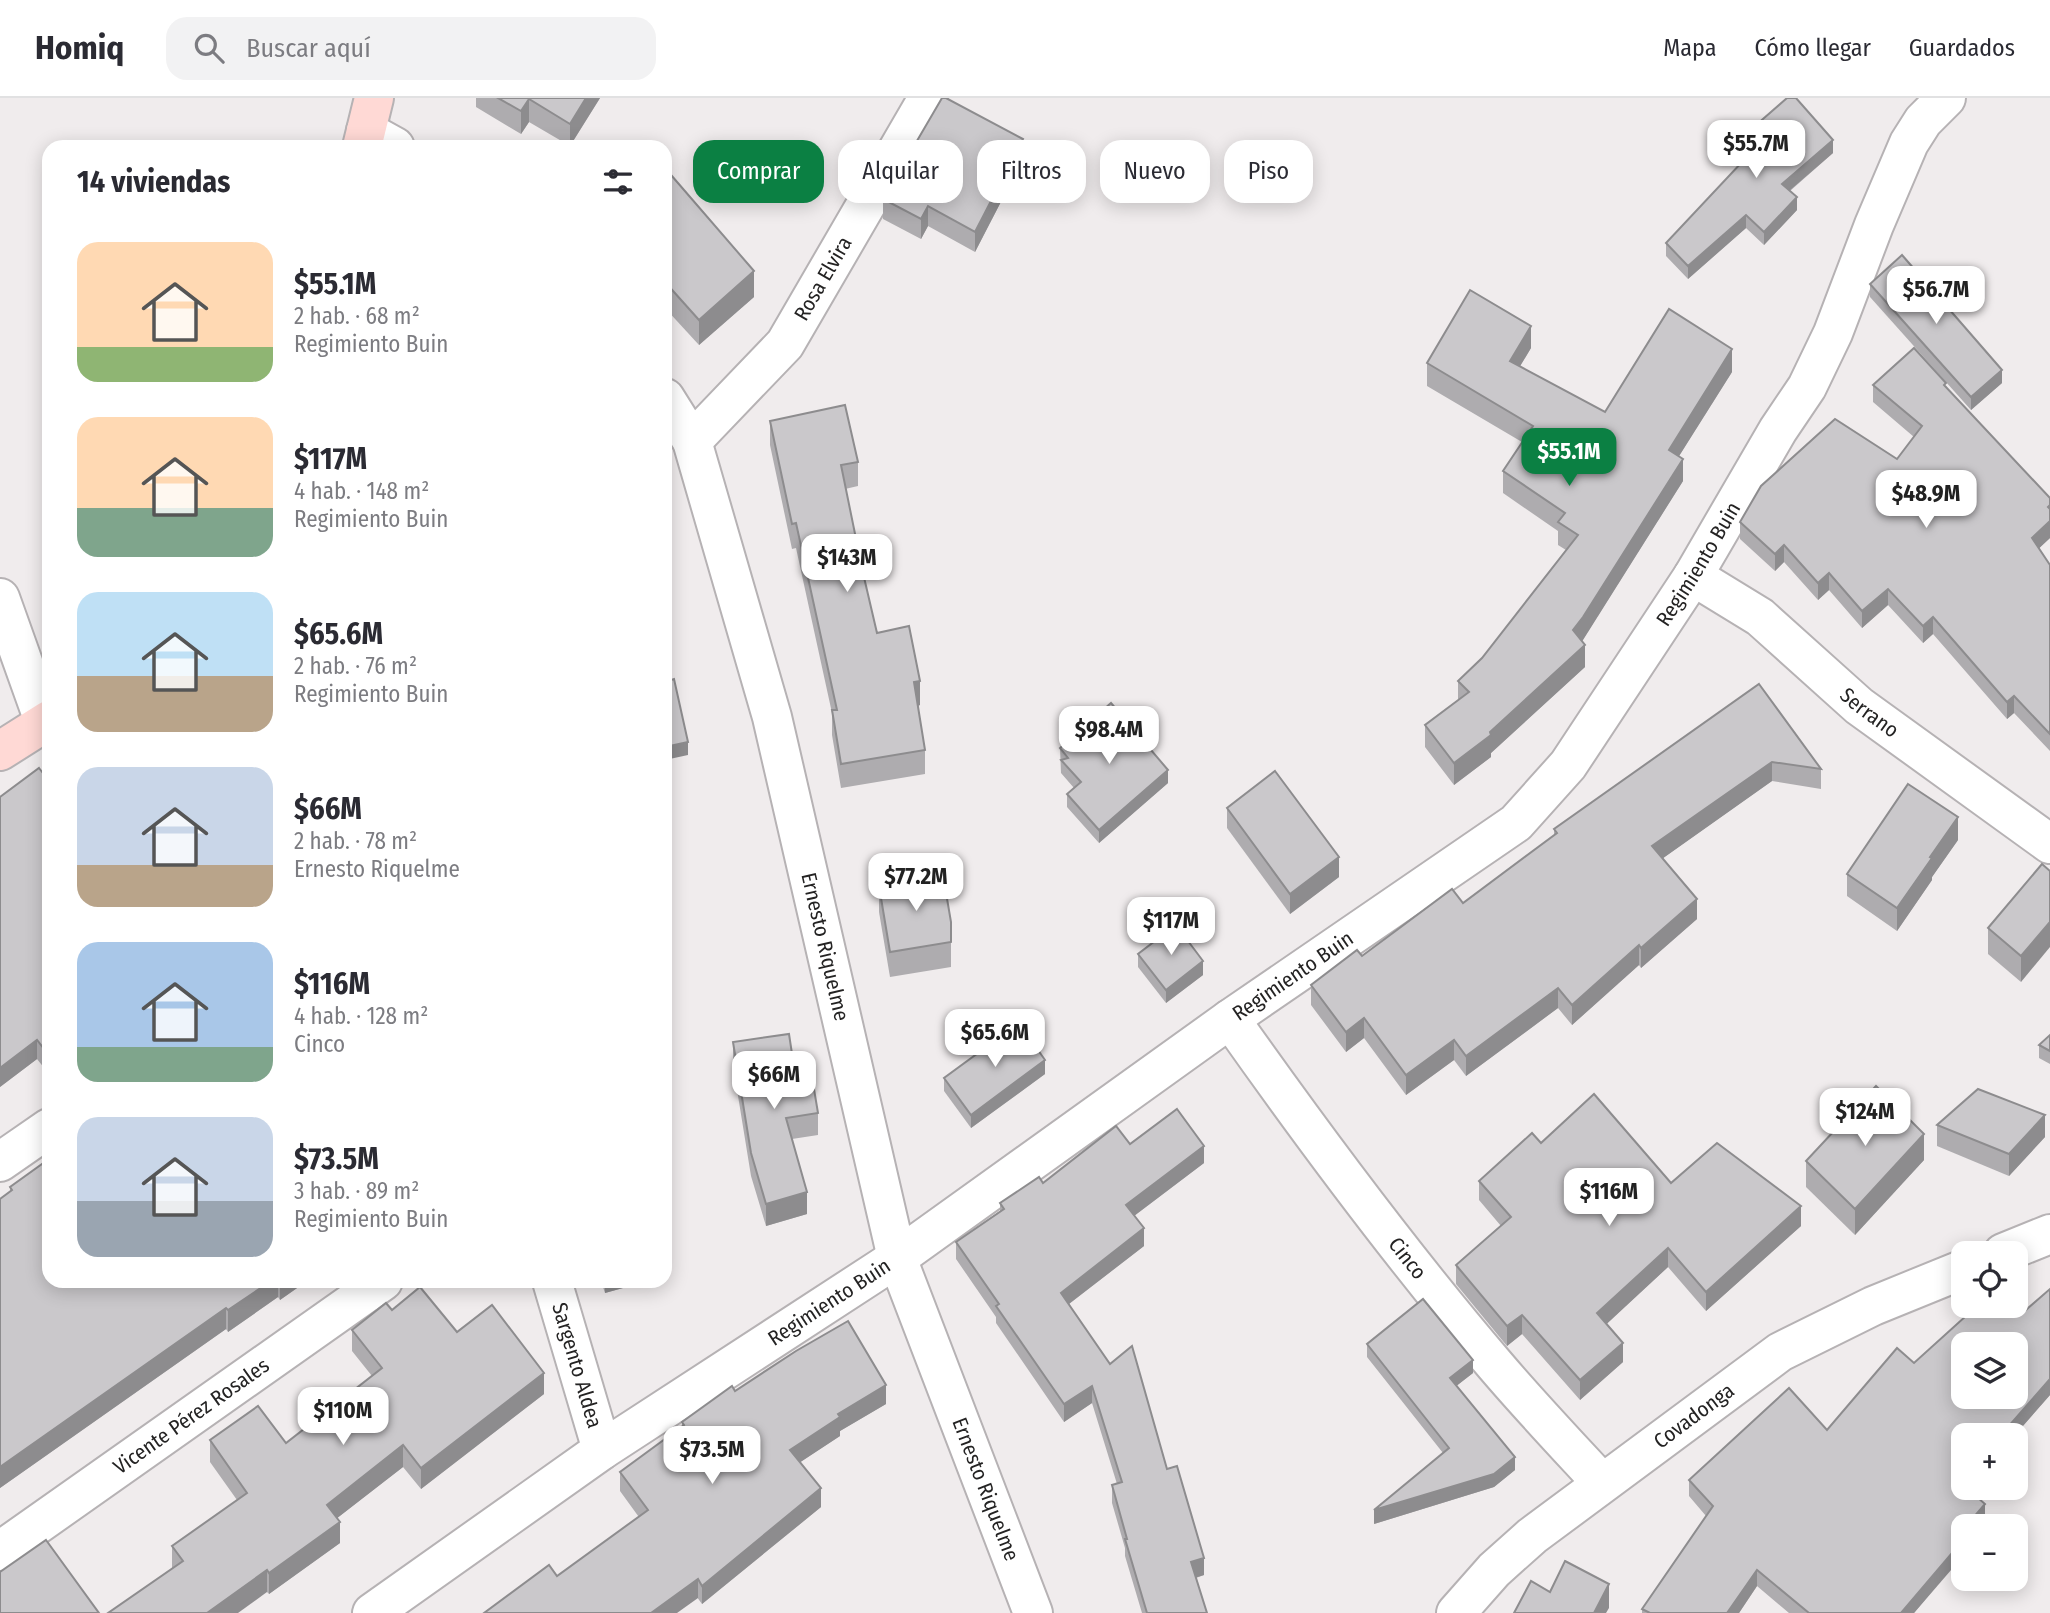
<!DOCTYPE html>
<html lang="es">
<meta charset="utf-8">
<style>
body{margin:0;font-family:"Fira Sans Condensed",sans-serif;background:#f2f2f3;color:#2b2b33;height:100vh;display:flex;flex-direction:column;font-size:26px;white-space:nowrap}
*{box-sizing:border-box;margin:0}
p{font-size:23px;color:#7c7c81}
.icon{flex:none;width:38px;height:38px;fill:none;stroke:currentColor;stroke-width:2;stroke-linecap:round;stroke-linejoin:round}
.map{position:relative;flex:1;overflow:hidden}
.drawer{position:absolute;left:42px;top:42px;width:630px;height:1148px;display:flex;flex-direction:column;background:#fff;border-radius:21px;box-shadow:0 4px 18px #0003}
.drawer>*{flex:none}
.top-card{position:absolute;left:693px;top:42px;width:665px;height:63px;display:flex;gap:14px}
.tools{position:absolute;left:1951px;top:1143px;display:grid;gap:14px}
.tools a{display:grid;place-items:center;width:77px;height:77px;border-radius:14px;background:#fff;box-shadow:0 4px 18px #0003;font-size:35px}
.price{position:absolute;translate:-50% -60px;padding:0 16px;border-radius:14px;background:#fff;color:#222;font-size:23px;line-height:46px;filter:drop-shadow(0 2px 4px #0008)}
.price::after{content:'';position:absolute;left:50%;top:42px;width:21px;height:16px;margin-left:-10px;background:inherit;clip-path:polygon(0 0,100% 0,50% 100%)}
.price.active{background:#0b8043;color:#fff}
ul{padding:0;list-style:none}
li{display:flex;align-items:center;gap:21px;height:175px;padding:0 35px}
li span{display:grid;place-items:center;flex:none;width:196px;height:140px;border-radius:21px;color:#555}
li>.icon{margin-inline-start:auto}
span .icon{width:84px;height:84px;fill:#fffc;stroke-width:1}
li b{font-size:30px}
h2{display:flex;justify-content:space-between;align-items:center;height:84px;padding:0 35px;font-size:30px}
.chip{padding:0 24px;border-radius:21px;background:#fff;box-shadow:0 4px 18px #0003;font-size:24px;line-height:63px}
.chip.active{background:#0b8043;color:#fff}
header{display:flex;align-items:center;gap:42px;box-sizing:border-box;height:98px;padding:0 35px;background:#fff;border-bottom:2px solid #e1e1e2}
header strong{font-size:33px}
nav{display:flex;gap:38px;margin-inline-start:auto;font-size:24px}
.search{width:490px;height:63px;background:#f2f2f3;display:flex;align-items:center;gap:18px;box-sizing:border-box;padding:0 24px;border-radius:21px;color:#7c7c81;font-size:26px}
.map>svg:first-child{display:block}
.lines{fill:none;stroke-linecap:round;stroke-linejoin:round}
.street-casing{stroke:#b6b2b4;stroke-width:42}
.secondary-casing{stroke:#b6b2b4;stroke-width:42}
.street{stroke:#fff;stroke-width:38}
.secondary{stroke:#ffd9d5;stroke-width:38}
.wall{fill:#aeacaf}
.shaded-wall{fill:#8d8c8e}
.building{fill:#cac8cb;stroke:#8d8c8e;stroke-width:2;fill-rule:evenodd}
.labels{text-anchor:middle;stroke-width:5;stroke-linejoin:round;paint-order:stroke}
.street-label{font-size:21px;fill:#242323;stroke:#fff}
</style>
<header>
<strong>Homiq</strong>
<div class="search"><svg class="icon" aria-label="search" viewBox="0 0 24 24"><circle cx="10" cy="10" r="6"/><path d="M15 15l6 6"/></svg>Buscar aquí</div>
<nav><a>Mapa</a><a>Cómo llegar</a><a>Guardados</a></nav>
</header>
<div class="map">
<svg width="2050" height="1515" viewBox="0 0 2050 1515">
<rect width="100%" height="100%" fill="#f0eced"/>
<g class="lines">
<!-- street casing -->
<g class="street-casing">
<g id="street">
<polyline points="366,33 395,49"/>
<path id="s1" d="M665,300L692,343L772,619L897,1160L1033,1515"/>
<path id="s2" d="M692,343L785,246L928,0"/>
<path id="s3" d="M1693,478L1760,519L1859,608L2050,746"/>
<polyline points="0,500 45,626"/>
<path id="s4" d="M1230,921C1314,1040 1400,1156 1495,1267C1529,1307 1566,1346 1602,1385"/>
<polyline points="0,1064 49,1030"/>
<polyline points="2003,1155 2050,1136"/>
<path id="s5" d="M552,1183L602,1352"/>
<path id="s6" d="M0,1453L383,1183"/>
<path id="s7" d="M372,1515L602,1352L897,1160L1230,921L1516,725L1568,667L1693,478L1778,332L1807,289L1833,235L1874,127L1909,45L1923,23L1946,0"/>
<path id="s8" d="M1456,1515L1494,1472L1532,1438L1780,1254L1873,1208L1964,1171"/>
</g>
</g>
<!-- secondary casing -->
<g class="secondary-casing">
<g id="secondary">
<polyline points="362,49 374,0"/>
<polyline points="0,653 49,622"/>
</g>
</g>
<!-- street -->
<use href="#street" class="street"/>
<!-- secondary -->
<use href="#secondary" class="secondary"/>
</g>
<!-- wall -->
<g class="wall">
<polygon points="476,0 600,0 570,48 529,24 521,36 476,9"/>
<polygon points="1748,34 1833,55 1790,93 1797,112 1764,147 1746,130 1688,181 1666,158 1666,145 1753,52 1748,47"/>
<polygon points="1023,61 975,154 928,128 921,141 883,121 883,101"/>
<polygon points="665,70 754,199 699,247 665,210"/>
<polygon points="1870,186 2002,285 1971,312 1870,199"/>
<polygon points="1531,250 1520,268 1605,314 1732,274 1679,358 1683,383 1582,543 1585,569 1491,655 1491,659 1454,687 1425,649 1425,627 1458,602 1458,583 1482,560 1566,452 1558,447 1558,433 1503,395 1503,373 1522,344 1427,288 1427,265"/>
<polygon points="1873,287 1946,288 2050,440 2039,450 2050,467 2050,653 2014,615 2007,621 1933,536 1923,545 1888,507 1862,530 1829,492 1818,502 1784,464 1775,473 1740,441 1740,424 1897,361 1914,339 1873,304"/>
<polygon points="770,323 858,364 858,388 845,391 863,475 877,535 920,607 918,608 925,652 925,676 841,690 832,637 832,615 796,450 792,451 770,347"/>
<polygon points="1759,586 1821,671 1821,691 1772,683 1663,760 1697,821 1641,870 1639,867 1572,927 1558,910 1466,978 1454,962 1406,997 1364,940 1346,954 1311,907 1311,887 1362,858 1463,805 1554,738 1554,731"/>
<polygon points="1060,650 1168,685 1099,745 1067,709 1067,696 1074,690 1061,675"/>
<polygon points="49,677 49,968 45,971 37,961 0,989"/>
<polygon points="1227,710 1339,779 1290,816 1227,730"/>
<polygon points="1958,742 1932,779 1932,782 1897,833 1847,798 1847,776"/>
<polygon points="2042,766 2021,884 1988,856 1988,830"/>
<polygon points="879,788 951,824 951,869 890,879 879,814"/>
<polygon points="1138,856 1203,877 1166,905 1138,869"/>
<polygon points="2050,937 2050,966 2039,960 2039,947"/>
<polygon points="733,944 794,969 818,1015 818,1037 792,1041 807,1116 766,1128 751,1078 733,967"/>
<polygon points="1045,976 971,1030 944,993 944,980"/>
<polygon points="1937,1027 2045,1039 2009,1078 1937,1048"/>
<polygon points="1541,1045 1671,1085 1801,1128 1706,1213 1668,1169 1606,1226 1623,1264 1580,1302 1522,1236 1507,1248 1456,1186 1456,1167 1501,1128 1479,1102 1479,1083"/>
<polygon points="1130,1046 1204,1065 1134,1118 1144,1148 1069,1206 1167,1371 1204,1477 1196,1480 1207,1515 1142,1515 1125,1458 1125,1450 1112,1405 1112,1387 1117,1386 1092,1305 1064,1324 996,1225 996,1219 956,1161 956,1144 1000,1113 1000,1105"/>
<polygon points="49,1061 49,1183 307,1183 280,1202 278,1199 228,1234 226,1231 0,1390 0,1101 10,1094 10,1089"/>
<polygon points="1924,1062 1855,1137 1806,1089 1806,1063"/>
<polygon points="601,1183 648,1183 605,1195"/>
<polygon points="392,1212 457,1234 544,1296 421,1391 403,1369 337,1420 340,1445 269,1496 267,1494 172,1470 172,1448 237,1402 210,1364 210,1342 286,1345 372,1278 352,1253 352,1232"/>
<polygon points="1367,1246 1473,1275 1456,1288 1515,1372 1494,1389 1374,1426 1443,1355 1367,1259"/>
<polygon points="1914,1265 2050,1297 2015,1337 1964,1337 1982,1390 1982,1394 1977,1399 1985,1422 1964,1428 1933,1492 1914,1515 1789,1515 1757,1488 1739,1515 1642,1515 1642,1511 1706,1418 1689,1398 1689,1382 1827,1332"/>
<polygon points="735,1293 886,1306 840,1333 840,1338 800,1364 821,1409 702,1506 620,1393 620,1374 682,1329 682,1324"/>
</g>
<!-- shaded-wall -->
<g class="shaded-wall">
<polygon points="586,0 600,0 570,48 570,26"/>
<polygon points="529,1 529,24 521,36 521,13"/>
<polygon points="1023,41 1023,61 975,154 975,134"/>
<polygon points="1833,42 1833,55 1782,99 1782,86"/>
<polygon points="1797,99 1797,112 1764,147 1764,134"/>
<polygon points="928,108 928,128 921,141 921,121"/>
<polygon points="1746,117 1746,130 1688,181 1688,168"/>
<polygon points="754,173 754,199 699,247 699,222"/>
<polygon points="1531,228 1531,250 1510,285 1510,263"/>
<polygon points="1732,251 1732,274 1669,374 1669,352"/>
<polygon points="2002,272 2002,285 1971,312 1971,299"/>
<polygon points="1683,361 1683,383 1583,542 1573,554 1573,532"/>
<polygon points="2050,407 2050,440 2032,457 2032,440"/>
<polygon points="1784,447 1784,464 1775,473 1775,456"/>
<polygon points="1829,475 1829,492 1818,502 1818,485"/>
<polygon points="1888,491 1888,507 1862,530 1862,513"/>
<polygon points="1933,519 1933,536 1923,545 1923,528"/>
<polygon points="1585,547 1585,569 1491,655 1491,659 1454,687 1454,665 1490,634"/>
<polygon points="920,583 920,607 914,609 914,584"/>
<polygon points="2014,598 2014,615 2007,621 2007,604"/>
<polygon points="688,644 688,657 665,662 665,649"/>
<polygon points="1772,664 1772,683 1652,768 1652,748"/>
<polygon points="1168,672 1168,685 1099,745 1099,732"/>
<polygon points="1958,719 1958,742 1932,779 1932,782 1897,833 1897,810 1930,759"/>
<polygon points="1339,759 1339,779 1290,816 1290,796"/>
<polygon points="1697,801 1697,821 1641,870 1641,850"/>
<polygon points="2050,824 2050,849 2021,884 2021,858"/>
<polygon points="1639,847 1639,867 1572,927 1572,907"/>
<polygon points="1203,863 1203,877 1166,905 1166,892"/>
<polygon points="1558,890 1558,910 1466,978 1466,958"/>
<polygon points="1364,920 1364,940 1346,954 1346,934"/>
<polygon points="37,942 37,961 0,989 0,970"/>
<polygon points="1454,942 1454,962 1406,997 1406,977"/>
<polygon points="49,949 49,968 45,971 45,952"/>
<polygon points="1045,962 1045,976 971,1030 971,1017"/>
<polygon points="2045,1017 2045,1039 2009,1078 2009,1056"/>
<polygon points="1924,1036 1924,1062 1855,1137 1855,1111"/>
<polygon points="1204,1048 1204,1065 1126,1124 1126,1107"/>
<polygon points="807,1094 807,1116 766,1128 766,1106"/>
<polygon points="1801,1108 1801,1128 1706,1213 1706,1194"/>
<polygon points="1144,1130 1144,1148 1061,1212 1061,1195"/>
<polygon points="1668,1150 1668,1169 1597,1235 1597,1215"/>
<polygon points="271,1183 278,1183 278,1199 228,1234 228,1212"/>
<polygon points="280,1183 307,1183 280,1202"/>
<polygon points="605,1183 648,1183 605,1195"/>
<polygon points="226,1210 226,1231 0,1390 0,1369"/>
<polygon points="1522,1217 1522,1236 1507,1248 1507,1228"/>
<polygon points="1623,1245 1623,1264 1580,1302 1580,1282"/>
<polygon points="1473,1262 1473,1275 1450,1293 1450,1280"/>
<polygon points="544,1275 544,1296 421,1391 421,1370"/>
<polygon points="2050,1281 2050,1297 2015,1337 2001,1337"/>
<polygon points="886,1287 886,1306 840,1333 840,1338 790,1371 790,1352 838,1316"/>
<polygon points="1092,1288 1092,1305 1064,1324 1064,1306"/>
<polygon points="403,1347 403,1369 327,1428 327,1407"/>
<polygon points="1515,1359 1515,1372 1494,1389 1374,1426 1374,1412"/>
<polygon points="821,1390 821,1409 702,1506 702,1488"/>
<polygon points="1971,1390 1982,1390 1982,1394 1969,1408 1969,1392"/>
<polygon points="1985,1406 1985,1422 1980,1428 1972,1428 1972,1421"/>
<polygon points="340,1424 340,1445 269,1496 269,1475"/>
<polygon points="1964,1441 1964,1457 1914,1515 1901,1515"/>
<polygon points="1204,1460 1204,1477 1191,1481 1191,1464"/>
<polygon points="267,1472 267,1494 238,1515 207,1515"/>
<polygon points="1757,1472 1757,1488 1739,1515 1727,1515"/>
<polygon points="698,1481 698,1500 677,1515 651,1515"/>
<polygon points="1609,1486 1609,1510 1606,1515 1594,1515"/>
</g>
<!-- building -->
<g class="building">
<polygon points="498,0 586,0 570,26 529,1 521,13"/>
<polygon points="942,0 946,0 1023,41 975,134 928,108 921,121 883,101"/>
<polygon points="1787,0 1796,0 1833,42 1782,86 1797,99 1764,134 1746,117 1688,168 1666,145 1759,46 1748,34"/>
<polygon points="665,70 754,173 699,222 665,184"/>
<polygon points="1902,157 2002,272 1971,299 1870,186"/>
<polygon points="1470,192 1531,228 1510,263 1605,314 1669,211 1732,251 1669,352 1683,361 1583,519 1573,532 1585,547 1490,634 1491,637 1454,665 1425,627 1469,594 1458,583 1482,560 1578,437 1558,424 1565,415 1503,373 1533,328 1427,265"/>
<polygon points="1914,250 1946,285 1944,287 2050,400 2050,407 2048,409 2050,411 2050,423 2032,440 2050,467 2050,636 2014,598 2007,604 1933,519 1923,528 1888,491 1862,513 1829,475 1818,485 1784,447 1775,456 1740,424 1761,388 1835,321 1897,361 1922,328 1873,287"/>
<polygon points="845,307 858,364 841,367 863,475 877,535 909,528 920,583 914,584 925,652 841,666 832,612 837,612 796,425 792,426 770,323"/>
<polygon points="674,581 688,644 665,649 665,584"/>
<polygon points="1759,586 1821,671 1772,664 1652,748 1697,801 1641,850 1639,847 1572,907 1558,890 1466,958 1454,942 1406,977 1364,920 1346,934 1311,887 1357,852 1362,858 1452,791 1463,805 1557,735 1554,731"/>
<polygon points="1111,605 1168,672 1099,732 1067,696 1081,684 1061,662 1068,660 1060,650"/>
<polygon points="39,670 46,679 49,677 49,949 45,952 37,942 0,970 0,699"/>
<polygon points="1275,673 1339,759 1290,796 1227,710"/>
<polygon points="1908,686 1958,719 1930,759 1932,760 1897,810 1847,776"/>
<polygon points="2042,766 2050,773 2050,824 2021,858 1988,830"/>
<polygon points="943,777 951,824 951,844 890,854 879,788"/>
<polygon points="1176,827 1203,863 1166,892 1138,856"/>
<polygon points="1019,925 1045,962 971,1017 944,980"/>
<polygon points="789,936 794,969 810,967 818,1015 786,1020 807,1094 766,1106 751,1055 733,944"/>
<polygon points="2050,937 2050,953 2039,947"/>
<polygon points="1876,988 1924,1036 1855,1111 1806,1063"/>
<polygon points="1978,991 2045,1017 2009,1056 1937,1027"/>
<polygon points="1594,996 1671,1085 1717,1045 1801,1108 1706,1194 1668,1150 1597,1215 1623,1245 1580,1282 1522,1217 1507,1228 1456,1167 1511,1119 1479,1083 1532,1035 1541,1045"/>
<polygon points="1177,1011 1204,1048 1126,1107 1144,1130 1061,1195 1110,1266 1132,1248 1167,1371 1177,1368 1204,1460 1191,1464 1207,1515 1147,1515 1125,1441 1127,1441 1112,1387 1122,1384 1092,1288 1064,1306 996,1208 999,1206 956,1144 1004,1111 1000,1105 1039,1079 1043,1085 1116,1028 1130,1046"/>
<polygon points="49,1061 49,1183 271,1183 228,1212 226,1210 0,1369 0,1101 12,1092 10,1089"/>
<polygon points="420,1189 457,1234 492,1207 544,1275 421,1370 403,1347 327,1407 340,1424 269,1475 267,1472 207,1515 108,1515 183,1463 172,1448 247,1395 210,1342 258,1308 286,1345 382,1270 352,1232 386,1205 392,1212"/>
<path d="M2050,1191V1281L2001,1337H1964V1390H1971L1969,1392L1985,1406L1972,1421L1977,1425L1975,1428H1964V1441L1901,1515H1809L1757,1472L1727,1515H1650L1642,1511L1713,1408L1689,1382L1789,1290L1827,1332L1897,1250L1914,1265L1977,1208H2012L2020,1217ZM1964,1246H2016V1298H1964Z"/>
<polygon points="1423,1201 1473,1262 1450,1280 1515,1359 1494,1376 1374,1412 1449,1350 1367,1246"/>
<polygon points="848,1223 886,1287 838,1316 840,1319 790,1352 821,1390 702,1488 698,1481 651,1515 484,1515 549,1467 557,1478 648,1412 620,1374 684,1327 682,1324 732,1288 735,1293 796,1253"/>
<polygon points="46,1442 99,1515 0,1515 0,1474"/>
<polygon points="1565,1463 1609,1486 1594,1515 1514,1515 1531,1483 1550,1494"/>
</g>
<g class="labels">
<!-- street labels -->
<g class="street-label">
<text dy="7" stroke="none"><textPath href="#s2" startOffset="210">Rosa Elvira</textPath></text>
<text dy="7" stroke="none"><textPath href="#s7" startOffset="1708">Regimiento Buin</textPath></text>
<text dy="7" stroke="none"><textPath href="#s3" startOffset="224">Serrano</textPath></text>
<text dy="7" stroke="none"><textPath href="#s1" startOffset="574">Ernesto Riquelme</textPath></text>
<text dy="7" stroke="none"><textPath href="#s7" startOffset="1120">Regimiento Buin</textPath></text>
<text dy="7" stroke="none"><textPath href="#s4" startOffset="298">Cinco</textPath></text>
<text dy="7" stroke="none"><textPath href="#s7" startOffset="553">Regimiento Buin</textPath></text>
<text dy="7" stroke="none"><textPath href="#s5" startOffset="88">Sargento Aldea</textPath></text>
<text dy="7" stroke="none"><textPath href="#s6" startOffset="234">Vicente Pérez Rosales</textPath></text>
<text dy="7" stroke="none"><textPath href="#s8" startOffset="310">Covadonga</textPath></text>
<text dy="7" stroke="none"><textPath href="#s1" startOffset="1141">Ernesto Riquelme</textPath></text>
</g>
</g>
</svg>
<div class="tools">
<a><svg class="icon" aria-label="locate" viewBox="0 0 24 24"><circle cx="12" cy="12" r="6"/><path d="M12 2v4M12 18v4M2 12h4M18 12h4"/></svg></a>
<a><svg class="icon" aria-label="layers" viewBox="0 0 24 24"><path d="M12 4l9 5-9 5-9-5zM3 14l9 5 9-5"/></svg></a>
<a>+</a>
<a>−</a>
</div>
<b class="price" style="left:1756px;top:82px">$55.7M</b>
<b class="price" style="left:1936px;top:228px">$56.7M</b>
<b class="price active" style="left:1569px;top:390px">$55.1M</b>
<b class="price" style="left:1926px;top:432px">$48.9M</b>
<b class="price" style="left:847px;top:496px">$143M</b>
<b class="price" style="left:1109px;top:668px">$98.4M</b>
<b class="price" style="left:916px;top:815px">$77.2M</b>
<b class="price" style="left:1171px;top:859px">$117M</b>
<b class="price" style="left:995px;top:971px">$65.6M</b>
<b class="price" style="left:774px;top:1013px">$66M</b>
<b class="price" style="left:1865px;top:1050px">$124M</b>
<b class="price" style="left:1609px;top:1130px">$116M</b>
<b class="price" style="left:343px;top:1349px">$110M</b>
<b class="price" style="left:712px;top:1388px">$73.5M</b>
<div class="top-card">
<a class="chip active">Comprar</a>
<a class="chip">Alquilar</a>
<a class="chip">Filtros</a>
<a class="chip">Nuevo</a>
<a class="chip">Piso</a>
</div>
<section class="drawer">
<h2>14 viviendas<svg class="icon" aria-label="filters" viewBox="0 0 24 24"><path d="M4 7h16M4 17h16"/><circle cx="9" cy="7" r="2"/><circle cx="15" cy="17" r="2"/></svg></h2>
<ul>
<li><span style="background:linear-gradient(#ffd9b3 75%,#8fb573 0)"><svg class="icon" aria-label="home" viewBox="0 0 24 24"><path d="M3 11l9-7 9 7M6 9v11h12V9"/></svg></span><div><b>$55.1M</b><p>2 hab. · 68 m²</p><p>Regimiento Buin</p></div></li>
<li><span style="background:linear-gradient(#ffd9b3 65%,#7fa58c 0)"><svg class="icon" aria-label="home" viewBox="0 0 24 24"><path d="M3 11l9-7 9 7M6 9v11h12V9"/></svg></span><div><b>$117M</b><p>4 hab. · 148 m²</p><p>Regimiento Buin</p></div></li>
<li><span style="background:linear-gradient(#bfe0f5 60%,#b9a48a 0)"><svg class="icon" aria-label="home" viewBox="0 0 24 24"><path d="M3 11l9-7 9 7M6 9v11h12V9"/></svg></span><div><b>$65.6M</b><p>2 hab. · 76 m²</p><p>Regimiento Buin</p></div></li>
<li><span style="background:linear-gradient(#c9d6e8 70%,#b9a48a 0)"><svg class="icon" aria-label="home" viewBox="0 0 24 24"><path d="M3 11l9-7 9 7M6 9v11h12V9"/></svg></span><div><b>$66M</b><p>2 hab. · 78 m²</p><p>Ernesto Riquelme</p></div></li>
<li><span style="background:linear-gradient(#a9c7e8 75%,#7fa58c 0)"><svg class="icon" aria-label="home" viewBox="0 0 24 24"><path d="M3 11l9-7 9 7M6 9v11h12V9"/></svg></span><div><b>$116M</b><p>4 hab. · 128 m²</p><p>Cinco</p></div></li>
<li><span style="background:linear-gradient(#c9d6e8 60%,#9aa5b1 0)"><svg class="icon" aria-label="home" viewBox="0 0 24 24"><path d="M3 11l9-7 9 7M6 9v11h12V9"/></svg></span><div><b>$73.5M</b><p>3 hab. · 89 m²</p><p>Regimiento Buin</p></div></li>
</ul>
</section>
</div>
